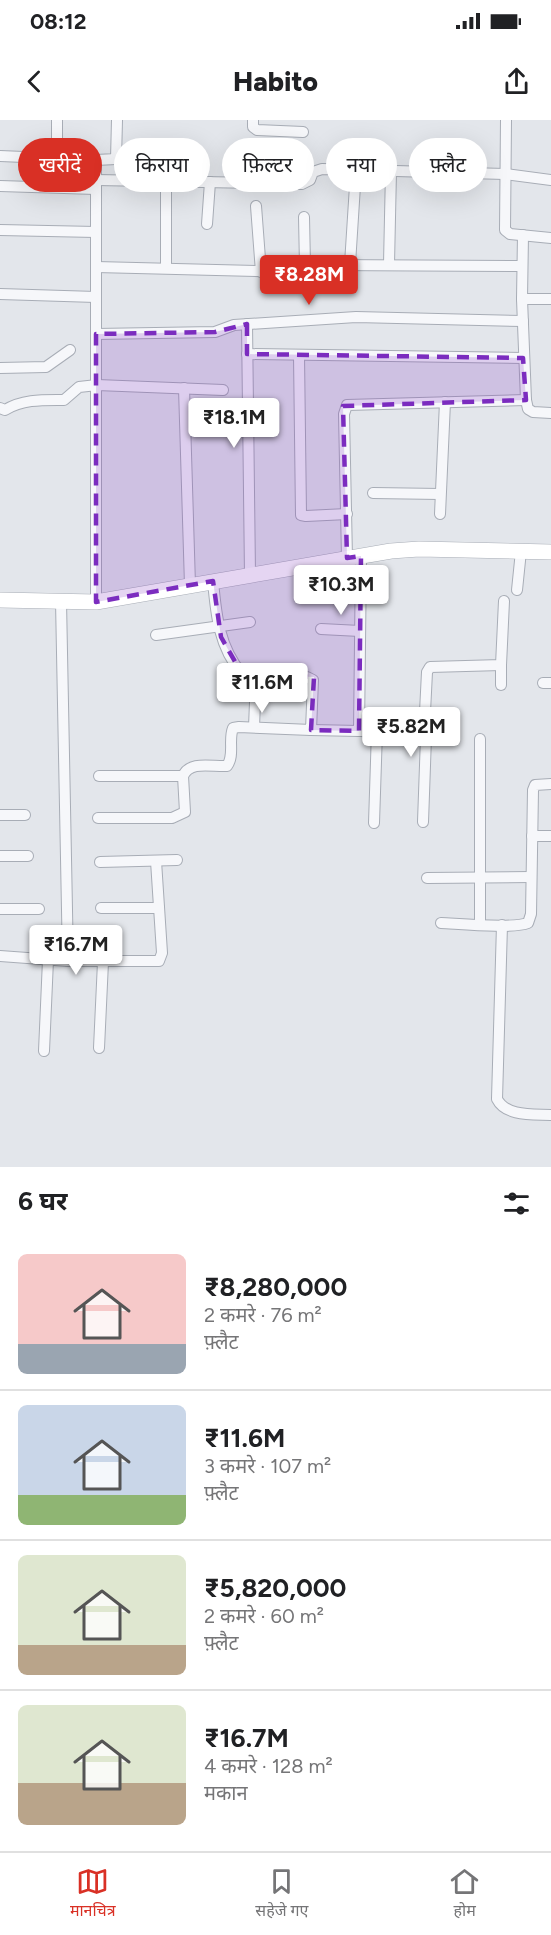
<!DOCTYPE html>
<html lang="hi">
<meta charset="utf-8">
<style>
body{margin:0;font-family:Figtree,"Noto Sans Devanagari",sans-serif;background:#f6f6f6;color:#202124;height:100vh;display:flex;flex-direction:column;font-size:22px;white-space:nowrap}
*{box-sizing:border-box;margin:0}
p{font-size:20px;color:#757577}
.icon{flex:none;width:33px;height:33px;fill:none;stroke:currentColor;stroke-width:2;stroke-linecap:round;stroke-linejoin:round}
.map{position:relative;height:1047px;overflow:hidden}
.drawer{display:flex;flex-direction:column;background:#fff;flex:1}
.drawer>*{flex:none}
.hud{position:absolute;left:18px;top:18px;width:516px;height:54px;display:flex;gap:12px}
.price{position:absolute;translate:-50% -51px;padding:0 14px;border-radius:6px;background:#fff;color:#222;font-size:20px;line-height:39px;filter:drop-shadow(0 2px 3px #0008)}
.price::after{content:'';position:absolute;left:50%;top:36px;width:18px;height:14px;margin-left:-9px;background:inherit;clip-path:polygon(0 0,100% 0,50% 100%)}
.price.on{background:#d93025;color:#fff}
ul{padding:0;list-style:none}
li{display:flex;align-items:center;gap:18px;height:150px;padding:0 18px}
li+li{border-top:2px solid #e0e0e0}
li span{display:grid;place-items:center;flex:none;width:168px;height:120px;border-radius:9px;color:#555}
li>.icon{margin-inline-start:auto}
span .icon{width:72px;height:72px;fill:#fffc;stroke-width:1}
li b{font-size:26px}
h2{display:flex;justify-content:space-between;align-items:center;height:72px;padding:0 18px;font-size:26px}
.chip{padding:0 21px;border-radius:27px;background:#fff;box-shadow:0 6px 24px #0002;font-size:21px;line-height:54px}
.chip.on{background:#d93025;color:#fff}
.status{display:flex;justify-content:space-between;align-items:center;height:42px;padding:0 30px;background:#fff;direction:ltr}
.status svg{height:16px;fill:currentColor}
header{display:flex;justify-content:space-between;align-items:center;height:78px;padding:0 18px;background:#fff;font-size:27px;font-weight:800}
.tab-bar{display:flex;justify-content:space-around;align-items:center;height:84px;border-top:2px solid #e0e0e0;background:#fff;font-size:16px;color:#757577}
.tab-bar a{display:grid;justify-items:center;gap:3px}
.tab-bar .on{color:#d93025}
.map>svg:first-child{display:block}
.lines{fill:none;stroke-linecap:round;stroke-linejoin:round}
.street-casing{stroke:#a8adb6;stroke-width:12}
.secondary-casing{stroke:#a8adb6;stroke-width:16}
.street{stroke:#f6f7fa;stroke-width:10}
.secondary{stroke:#fff;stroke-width:15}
.marked{fill:#7b2cbf;fill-opacity:0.2;stroke:#7b2cbf;stroke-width:4.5;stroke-dasharray:12 8;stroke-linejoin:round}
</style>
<div class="status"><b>08:12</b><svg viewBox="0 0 49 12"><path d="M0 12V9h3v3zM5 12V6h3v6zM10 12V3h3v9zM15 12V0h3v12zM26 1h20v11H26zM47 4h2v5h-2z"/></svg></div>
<header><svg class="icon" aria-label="back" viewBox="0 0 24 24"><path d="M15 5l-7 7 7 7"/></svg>Habito<svg class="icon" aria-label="share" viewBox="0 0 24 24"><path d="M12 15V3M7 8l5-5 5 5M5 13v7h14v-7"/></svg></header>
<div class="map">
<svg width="551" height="1047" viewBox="0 0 551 1047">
<rect width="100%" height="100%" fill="#e3e6eb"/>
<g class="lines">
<!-- street casing -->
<g class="street-casing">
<g id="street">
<polyline points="253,0 253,7 257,10 303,12"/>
<polyline points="506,0 505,110 510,114 551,118"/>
<polyline points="0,36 96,40 116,39 117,0"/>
<polyline points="57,37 57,0"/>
<polyline points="96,60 302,64 310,60 313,52 322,49 505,54 551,60"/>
<polyline points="0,66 96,69"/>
<polyline points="256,86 261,152"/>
<polyline points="207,104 210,62"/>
<polyline points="0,110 96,112"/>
<polyline points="523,115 522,179 526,280 528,289 533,292 551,293"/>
<polyline points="350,144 356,50"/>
<polyline points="389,144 391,51"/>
<polyline points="327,145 522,146"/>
<polyline points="96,147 298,152 303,150 305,145 304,97"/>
<polyline points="166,148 166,61"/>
<polyline points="0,174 96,177"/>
<polyline points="522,179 551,179"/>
<polyline points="247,204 250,455"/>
<polyline points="96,214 215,212 234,205 356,197 523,201"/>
<polyline points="247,234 523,238"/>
<polyline points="299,235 301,395 306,396 347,394"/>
<polyline points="0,248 46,247 70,230"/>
<polyline points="184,268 190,465"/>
<path d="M0,288L5,290C23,279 43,280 64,280L79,267L97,265L223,270"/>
<polyline points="373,373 440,374"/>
<polyline points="440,394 445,282"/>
<polyline points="347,438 344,294 347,285 526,280"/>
<polyline points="517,470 521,431"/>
<polyline points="61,481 68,841"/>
<polyline points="96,482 96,40"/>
<polyline points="321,509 360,511"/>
<polyline points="156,515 250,502"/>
<polyline points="543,563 551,563"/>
<polyline points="501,565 501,545"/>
<polyline points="254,607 256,557"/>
<polyline points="311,610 359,611 361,436"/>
<polyline points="359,611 424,612 426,617 423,702"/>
<polyline points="424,612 427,552 430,547 501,545 504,481"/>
<polyline points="99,656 183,656"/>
<polyline points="0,695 25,695"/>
<path d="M98,698H172L185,692L183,656C190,640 212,647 227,646C235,635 228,620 233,608L239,607L311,610L313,560L307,557H256L242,554C219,527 216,495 213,461"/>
<polyline points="374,703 377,611"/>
<polyline points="532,716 551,716"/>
<polyline points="0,736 28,736"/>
<polyline points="100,742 177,740"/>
<polyline points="427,758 531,757"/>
<polyline points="101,788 159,788"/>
<polyline points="0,789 39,789"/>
<path d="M441,803C461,804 512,809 528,803L531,794L533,670L535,665L551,664"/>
<polyline points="480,804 480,619"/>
<path d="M502,805L497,979C506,997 534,994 551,995"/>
<polyline points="0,836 68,841 159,841 162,833 156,741"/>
<polyline points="99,928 103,842"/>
<polyline points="44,931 48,840"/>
</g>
</g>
<!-- secondary casing -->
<g class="secondary-casing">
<polyline id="secondary" points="0,480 96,482 391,431 419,429 551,432"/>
</g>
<!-- street -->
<use href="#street" class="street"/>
<!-- secondary -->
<use href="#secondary" class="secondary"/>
</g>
<!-- marked area -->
<path class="marked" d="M247,204V234L523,238L526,280L343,286L347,438L361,436L359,611L311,610L314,557L242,554L221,517L213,461L96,482V214L215,212Z"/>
</svg>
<b class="price on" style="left:309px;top:186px">₹8.28M</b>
<b class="price" style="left:234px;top:329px">₹18.1M</b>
<b class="price" style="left:341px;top:496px">₹10.3M</b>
<b class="price" style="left:262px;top:594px">₹11.6M</b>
<b class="price" style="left:411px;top:638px">₹5.82M</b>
<b class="price" style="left:76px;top:856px">₹16.7M</b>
<div class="hud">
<a class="chip on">खरीदें</a>
<a class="chip">किराया</a>
<a class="chip">फ़िल्टर</a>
<a class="chip">नया</a>
<a class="chip">फ़्लैट</a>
</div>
</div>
<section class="drawer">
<h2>6 घर<svg class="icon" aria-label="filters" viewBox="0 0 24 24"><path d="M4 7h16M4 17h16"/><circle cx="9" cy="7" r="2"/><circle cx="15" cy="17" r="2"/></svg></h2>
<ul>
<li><span style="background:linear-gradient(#f6c9c9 75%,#9aa5b1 0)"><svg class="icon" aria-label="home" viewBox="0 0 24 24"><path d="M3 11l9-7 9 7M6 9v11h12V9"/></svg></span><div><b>₹8,280,000</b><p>2 कमरे · 76 m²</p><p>फ़्लैट</p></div></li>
<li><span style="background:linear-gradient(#c9d6e8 75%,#8fb573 0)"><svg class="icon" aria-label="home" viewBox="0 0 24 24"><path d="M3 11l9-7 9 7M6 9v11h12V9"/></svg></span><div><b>₹11.6M</b><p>3 कमरे · 107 m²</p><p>फ़्लैट</p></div></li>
<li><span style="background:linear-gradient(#dfe7d0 75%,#b9a48a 0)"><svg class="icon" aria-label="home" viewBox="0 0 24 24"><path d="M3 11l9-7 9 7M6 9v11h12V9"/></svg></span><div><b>₹5,820,000</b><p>2 कमरे · 60 m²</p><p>फ़्लैट</p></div></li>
<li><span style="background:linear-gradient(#dfe7d0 65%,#b9a48a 0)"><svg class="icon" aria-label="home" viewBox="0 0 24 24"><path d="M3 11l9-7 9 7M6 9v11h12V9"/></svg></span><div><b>₹16.7M</b><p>4 कमरे · 128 m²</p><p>मकान</p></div></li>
</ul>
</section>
<nav class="tab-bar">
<a class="on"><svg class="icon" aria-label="map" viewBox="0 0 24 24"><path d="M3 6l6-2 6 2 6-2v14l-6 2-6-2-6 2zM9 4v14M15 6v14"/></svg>मानचित्र</a>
<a><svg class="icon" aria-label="saved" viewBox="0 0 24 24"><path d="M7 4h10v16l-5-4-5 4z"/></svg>सहेजे गए</a>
<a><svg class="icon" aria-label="home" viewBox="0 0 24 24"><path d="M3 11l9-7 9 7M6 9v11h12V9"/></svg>होम</a>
</nav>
